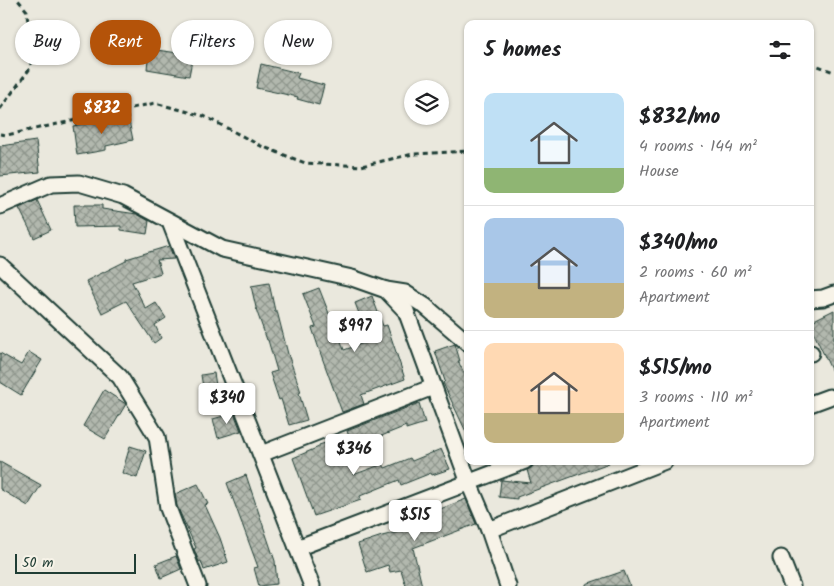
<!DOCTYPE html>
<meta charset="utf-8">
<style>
body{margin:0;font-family:Kalam,sans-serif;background:#f2f2f2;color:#202124;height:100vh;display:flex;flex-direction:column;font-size:19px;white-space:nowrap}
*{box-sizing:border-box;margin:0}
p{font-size:16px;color:#757577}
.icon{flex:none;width:28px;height:28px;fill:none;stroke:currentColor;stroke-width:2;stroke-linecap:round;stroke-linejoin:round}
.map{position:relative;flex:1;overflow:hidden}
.side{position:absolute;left:464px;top:20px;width:350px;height:445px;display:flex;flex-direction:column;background:#fff;border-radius:10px;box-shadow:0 1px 4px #0004}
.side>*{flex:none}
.top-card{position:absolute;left:15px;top:20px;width:374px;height:45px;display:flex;gap:10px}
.tools{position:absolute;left:404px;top:80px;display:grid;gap:10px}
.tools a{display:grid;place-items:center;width:45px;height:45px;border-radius:50%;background:#fff;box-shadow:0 1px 4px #0004;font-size:25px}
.scale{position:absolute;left:15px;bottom:12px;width:121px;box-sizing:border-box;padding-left:5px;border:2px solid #1f3d34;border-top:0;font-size:14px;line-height:18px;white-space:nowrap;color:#1f3d34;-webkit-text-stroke:4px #f7f3e8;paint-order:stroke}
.price{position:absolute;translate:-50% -42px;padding:0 11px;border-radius:5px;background:#fff;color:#222;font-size:16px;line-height:32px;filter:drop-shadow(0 1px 2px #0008)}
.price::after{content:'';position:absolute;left:50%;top:30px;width:15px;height:11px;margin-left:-8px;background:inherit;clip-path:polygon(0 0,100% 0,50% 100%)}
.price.selected{background:#b45309;color:#fff}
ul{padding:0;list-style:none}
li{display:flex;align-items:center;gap:15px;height:125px;padding:0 20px}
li+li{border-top:1px solid #e0e0e0}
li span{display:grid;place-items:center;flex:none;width:140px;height:100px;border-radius:10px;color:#555}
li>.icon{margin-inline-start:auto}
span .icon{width:60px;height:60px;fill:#fffc;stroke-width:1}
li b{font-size:21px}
h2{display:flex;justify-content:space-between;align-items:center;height:60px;padding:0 20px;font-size:21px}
.pill{padding:0 18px;border-radius:22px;background:#fff;box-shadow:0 1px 4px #0004;font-size:18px;line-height:45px}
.pill.selected{background:#b45309;color:#fff}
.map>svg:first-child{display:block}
.building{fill:url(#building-cross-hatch);stroke:#1f3d34}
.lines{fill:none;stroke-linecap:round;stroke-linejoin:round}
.minor-casing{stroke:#1f3d34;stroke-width:19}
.path{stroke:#1f3d34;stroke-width:3;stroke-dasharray:5 4;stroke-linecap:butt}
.minor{stroke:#f7f3e8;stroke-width:15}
</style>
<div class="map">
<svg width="834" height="586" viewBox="0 0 834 586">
<defs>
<pattern id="building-cross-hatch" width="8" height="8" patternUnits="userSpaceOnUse" patternTransform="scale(1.25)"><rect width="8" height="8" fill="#b2b8ae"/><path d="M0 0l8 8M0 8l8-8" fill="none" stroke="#90978e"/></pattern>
</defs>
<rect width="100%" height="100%" fill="#eae8dd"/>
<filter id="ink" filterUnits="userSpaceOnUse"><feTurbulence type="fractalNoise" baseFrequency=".02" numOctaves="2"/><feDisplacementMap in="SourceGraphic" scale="10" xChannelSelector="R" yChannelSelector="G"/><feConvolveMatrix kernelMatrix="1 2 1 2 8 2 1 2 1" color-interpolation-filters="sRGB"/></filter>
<g filter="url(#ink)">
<!-- building -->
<g class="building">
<polygon points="149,49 193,55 189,76 147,69"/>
<polygon points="261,64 299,73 297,78 324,85 319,105 297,99 298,97 256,88"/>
<polygon points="128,116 133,140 106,146 106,150 77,155 73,126"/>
<polygon points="36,141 40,172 0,176 0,146"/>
<polygon points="37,200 51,230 34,238 19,208"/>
<polygon points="74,205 102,205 102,209 137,214 149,221 147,234 121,230 121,226 75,227"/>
<polygon points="169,246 174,259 157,260 161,273 132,282 146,309 156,303 166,318 155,325 161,338 154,343 126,301 102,313 86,281 126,261 126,259"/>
<polygon points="269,283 275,311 277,311 288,354 301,392 299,393 307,420 289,425 281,399 279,400 270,373 277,371 268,340 267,340 257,312 251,286"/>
<polygon points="319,288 332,321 334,321 344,350 367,342 363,332 366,332 355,303 372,296 383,326 387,325 405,379 361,395 364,404 342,412 320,352 312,328 316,327 303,294"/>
<polygon points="834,310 834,376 810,325 810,322"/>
<polygon points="455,344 460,361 458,361 468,381 468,436 443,383 445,381 435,351"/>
<polygon points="29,352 42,360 21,395 0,382 0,353 21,365"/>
<polygon points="214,373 218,398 205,400 201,375"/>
<polygon points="104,390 126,404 105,439 83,426"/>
<polygon points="419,403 425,423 406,429 406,426 379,437 352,445 347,431"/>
<polygon points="234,413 241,431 218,438 213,419"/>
<polygon points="341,438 353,475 383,464 385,468 410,458 412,461 441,449 450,469 432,475 431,473 401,485 399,480 360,496 361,500 314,516 293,458 319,447 319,445"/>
<polygon points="130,446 146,451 137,478 122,473"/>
<polygon points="534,461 609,461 609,463 517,497 517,499 499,497 501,480 531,483 527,470 533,466"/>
<polygon points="0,462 41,485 28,506 0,489"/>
<polygon points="246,475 275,561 277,584 259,586 254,568 258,567 227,483"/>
<polygon points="198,484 208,504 205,505 220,538 228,562 204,570 201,561 199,562 194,549 196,548 177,506 175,494"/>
<polygon points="466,499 476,524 413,548 422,586 406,586 401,570 390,572 388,565 367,572 358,544 382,536 426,525 422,516"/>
<polygon points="176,556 181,569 161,578 156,564"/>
<polygon points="624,571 630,586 586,586 586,584"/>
</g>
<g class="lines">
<!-- minor casing -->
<g class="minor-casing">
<g id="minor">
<polyline points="0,206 51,184 79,183 123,196 222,249 352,278 386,290 406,311 469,483 489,530 508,586"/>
<polyline points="170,222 312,586"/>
<polyline points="0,265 120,377 157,437 168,508 198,586"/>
<polyline points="386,290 405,293 425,306 468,343"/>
<polyline points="810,299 823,298 834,294"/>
<polyline points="810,353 811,353"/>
<polyline points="810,404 829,397"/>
<polyline points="261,454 433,387"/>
<polyline points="489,530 665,461"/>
<polyline points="297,548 525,461"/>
<polyline points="781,558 792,586"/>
</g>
</g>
<!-- path -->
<g class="path">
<polyline points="810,63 834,72"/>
<polyline points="0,109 31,67 27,11 18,0"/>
<polyline points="0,134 7,135 155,103 204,116 261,146 305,163 361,166 413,154 468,151"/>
</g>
<!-- minor -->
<use href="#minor" class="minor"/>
</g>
</g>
</svg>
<div class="tools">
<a><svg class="icon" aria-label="layers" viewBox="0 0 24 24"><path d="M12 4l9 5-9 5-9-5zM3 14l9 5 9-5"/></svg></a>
</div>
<div class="scale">50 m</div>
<b class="price selected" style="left:102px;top:135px">$832</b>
<b class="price" style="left:355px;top:353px">$997</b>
<b class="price" style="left:227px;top:425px">$340</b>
<b class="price" style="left:354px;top:476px">$346</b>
<b class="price" style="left:415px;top:542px">$515</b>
<div class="top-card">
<a class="pill">Buy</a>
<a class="pill selected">Rent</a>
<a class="pill">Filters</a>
<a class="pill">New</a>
</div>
<section class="side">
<h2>5 homes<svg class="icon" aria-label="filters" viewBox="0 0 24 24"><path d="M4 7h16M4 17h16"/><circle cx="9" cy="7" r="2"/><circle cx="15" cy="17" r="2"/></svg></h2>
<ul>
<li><span style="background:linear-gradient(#bfe0f5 75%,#8fb573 0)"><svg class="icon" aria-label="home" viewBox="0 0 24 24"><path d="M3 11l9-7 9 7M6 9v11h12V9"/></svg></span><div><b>$832/mo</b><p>4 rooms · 144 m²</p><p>House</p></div></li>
<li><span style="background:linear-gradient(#a9c7e8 65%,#c2b280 0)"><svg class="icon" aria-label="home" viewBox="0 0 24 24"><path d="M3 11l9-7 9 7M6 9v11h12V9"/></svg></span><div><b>$340/mo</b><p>2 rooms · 60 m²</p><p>Apartment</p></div></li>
<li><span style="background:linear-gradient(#ffd9b3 70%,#c2b280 0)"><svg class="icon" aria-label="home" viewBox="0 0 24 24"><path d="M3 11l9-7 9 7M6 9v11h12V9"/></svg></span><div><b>$515/mo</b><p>3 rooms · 110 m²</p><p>Apartment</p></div></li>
</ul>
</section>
</div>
